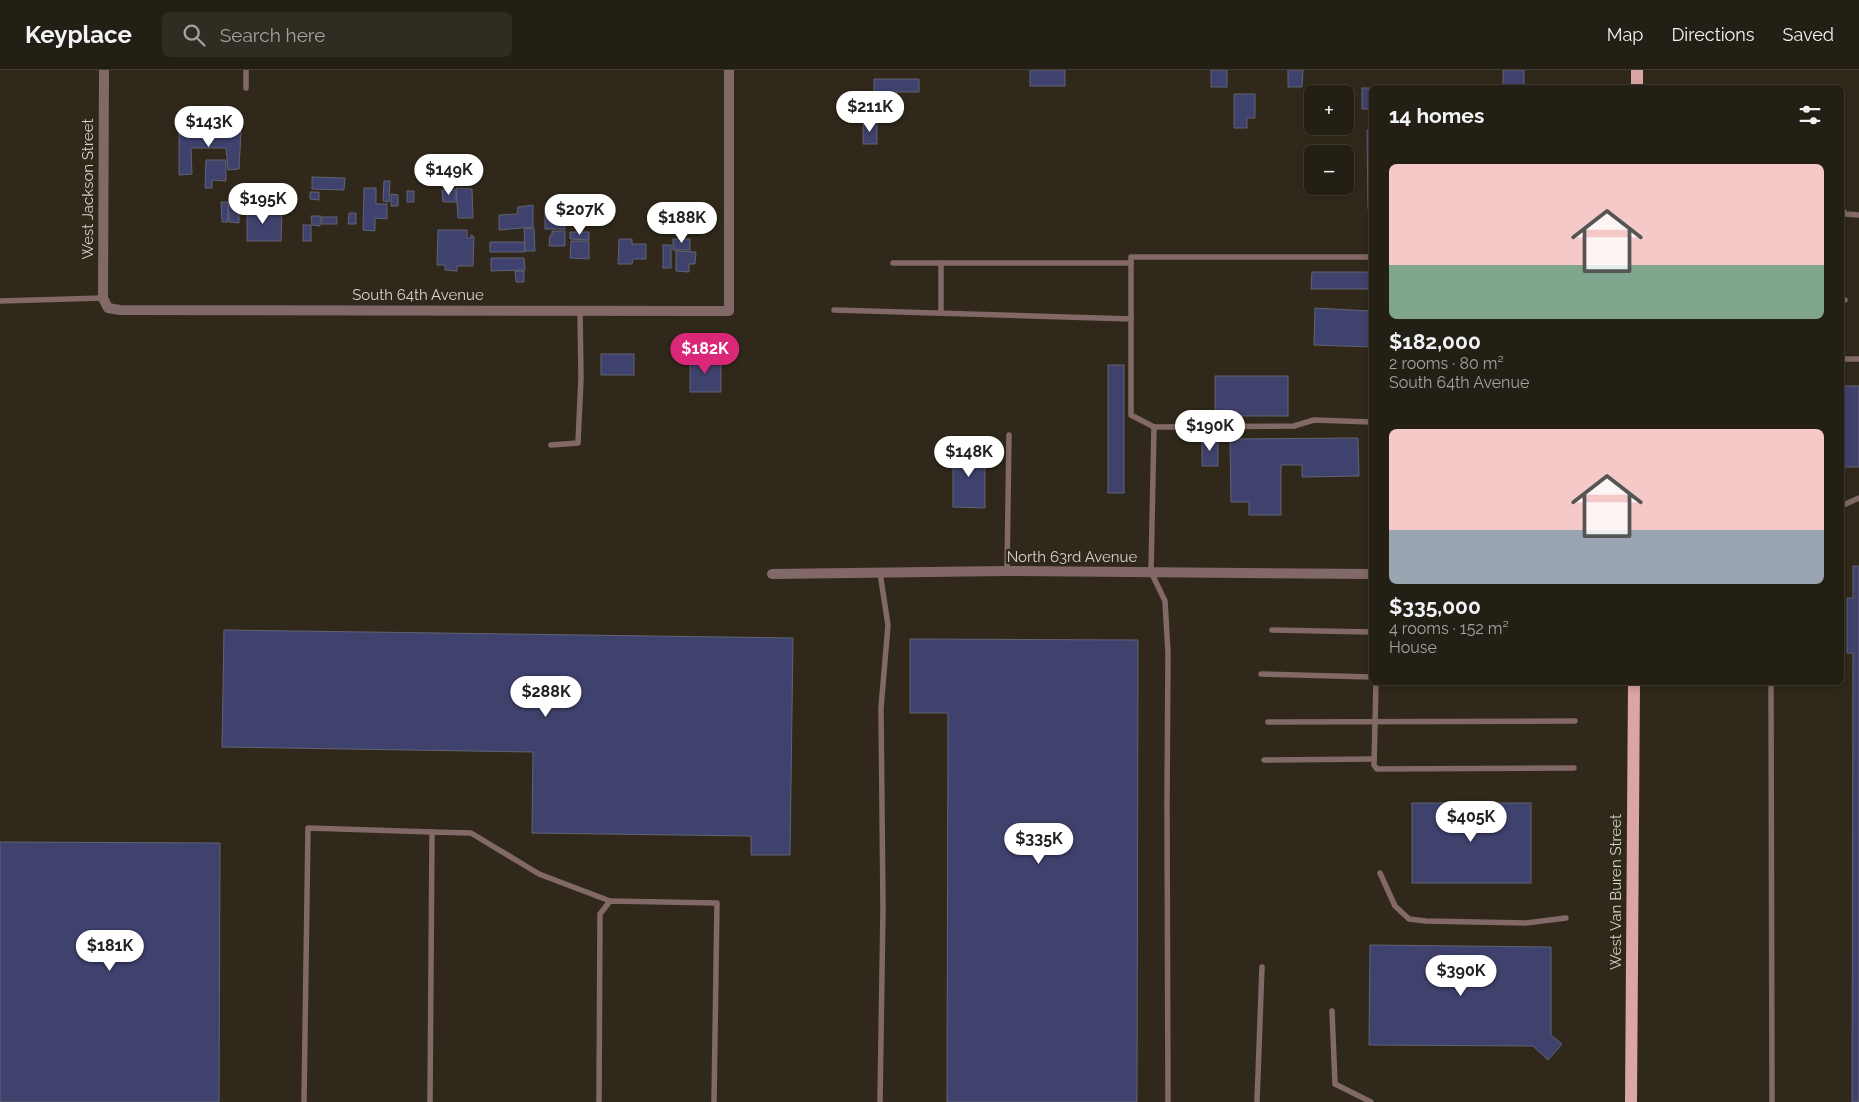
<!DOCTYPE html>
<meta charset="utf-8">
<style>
body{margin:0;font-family:Raleway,sans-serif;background:#302c22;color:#f1f3f6;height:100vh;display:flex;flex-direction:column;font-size:19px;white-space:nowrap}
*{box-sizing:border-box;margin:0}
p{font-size:16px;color:#a3a2a0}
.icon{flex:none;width:28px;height:28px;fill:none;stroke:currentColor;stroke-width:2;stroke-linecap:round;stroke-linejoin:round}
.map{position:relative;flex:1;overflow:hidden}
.side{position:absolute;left:1369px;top:15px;width:475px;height:600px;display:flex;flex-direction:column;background:#241f14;border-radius:8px;box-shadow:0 2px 8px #0003,0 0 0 1px #413d34}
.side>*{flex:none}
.controls{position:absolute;left:1304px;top:15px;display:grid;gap:10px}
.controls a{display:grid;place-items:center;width:50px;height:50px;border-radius:8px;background:#241f14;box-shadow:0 2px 8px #0003,0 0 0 1px #413d34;font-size:25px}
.price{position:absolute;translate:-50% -42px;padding:0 11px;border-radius:18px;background:#fff;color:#222;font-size:16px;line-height:32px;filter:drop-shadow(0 1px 2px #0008)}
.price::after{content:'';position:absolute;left:50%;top:30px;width:15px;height:11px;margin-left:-8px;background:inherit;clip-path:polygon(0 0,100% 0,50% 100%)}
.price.selected{background:#db2777;color:#fff}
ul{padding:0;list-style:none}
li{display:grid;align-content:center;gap:10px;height:265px;padding:0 20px}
li span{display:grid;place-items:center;height:155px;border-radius:8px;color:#555}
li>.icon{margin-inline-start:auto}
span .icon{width:90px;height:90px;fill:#fffc;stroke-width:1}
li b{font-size:21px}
h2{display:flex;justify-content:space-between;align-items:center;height:60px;padding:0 20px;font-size:21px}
header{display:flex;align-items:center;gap:30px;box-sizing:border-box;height:70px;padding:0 25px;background:#241f14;border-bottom:1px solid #413d34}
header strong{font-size:24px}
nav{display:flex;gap:28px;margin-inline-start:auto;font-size:18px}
.search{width:350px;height:45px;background:#302c22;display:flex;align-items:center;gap:12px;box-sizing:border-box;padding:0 18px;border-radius:8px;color:#a3a2a0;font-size:19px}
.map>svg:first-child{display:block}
.building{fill:#40426e;stroke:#616373}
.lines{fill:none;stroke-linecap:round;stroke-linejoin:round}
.service{stroke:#826867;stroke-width:5.5}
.minor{stroke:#826867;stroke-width:10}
.primary{stroke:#daa5a3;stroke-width:12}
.labels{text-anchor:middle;stroke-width:4.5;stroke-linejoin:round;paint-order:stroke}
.street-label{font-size:15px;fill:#d6d2c8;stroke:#30291b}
</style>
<header>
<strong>Keyplace</strong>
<div class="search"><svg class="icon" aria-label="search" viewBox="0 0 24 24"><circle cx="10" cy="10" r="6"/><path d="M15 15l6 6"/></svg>Search here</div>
<nav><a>Map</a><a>Directions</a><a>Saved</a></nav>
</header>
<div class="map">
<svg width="1859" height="1032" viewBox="0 0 1859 1032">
<rect width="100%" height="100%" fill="#30291b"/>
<!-- building -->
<g class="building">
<rect x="1030" y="0" width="35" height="16"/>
<rect x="1211" y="0" width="16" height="17"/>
<polygon points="1288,0 1303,0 1302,17 1288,17"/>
<rect x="1503" y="0" width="21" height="18"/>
<polygon points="874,9 919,9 919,22 896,22 896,33 874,33"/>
<rect x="1362" y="18" width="9" height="21"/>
<polygon points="1234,24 1255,24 1255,48 1247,48 1247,58 1234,58"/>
<rect x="863" y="51" width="14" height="23"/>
<polygon points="1367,60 1371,60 1371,139 1368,139"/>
<polygon points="241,61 239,99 228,100 226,78 191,78 192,104 179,105 179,63"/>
<polygon points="1333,76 1351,76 1351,96 1345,96 1345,84 1333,84"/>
<polygon points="206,90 226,90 226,111 212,110 212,118 205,118"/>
<polygon points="473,91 473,110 468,110 468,92"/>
<polygon points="460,92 467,92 467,109 460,110"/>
<polygon points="312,107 345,108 344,120 312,119"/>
<polygon points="384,111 390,111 389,132 383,131"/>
<polygon points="364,118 376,118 376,134 387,134 387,149 375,148 375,161 363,160"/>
<polygon points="456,118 472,119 473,148 458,148"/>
<polygon points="442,120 456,120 456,132 443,132"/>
<rect x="407" y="121" width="7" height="11"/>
<polygon points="310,122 319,122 319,130 310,129"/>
<polygon points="391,124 398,125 398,136 391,136"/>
<polygon points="239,130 239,153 229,152 228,131"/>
<polygon points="221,132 228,132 228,152 222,152"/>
<polygon points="533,135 533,157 499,160 499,145 517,144 518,137"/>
<polygon points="247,136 265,137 265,142 282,142 281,171 247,171"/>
<rect x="657" y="142" width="9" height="9"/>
<polygon points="349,143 356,143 356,154 348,154"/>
<rect x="545" y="143" width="20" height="16"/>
<polygon points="311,146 321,146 320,156 312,155"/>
<rect x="322" y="147" width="15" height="7"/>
<rect x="303" y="155" width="8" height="16"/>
<polygon points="534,158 535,181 525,181 524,159"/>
<polygon points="438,160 467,160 467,168 471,168 471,165 472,165 474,167 473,196 457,196 457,201 445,200 445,195 437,195"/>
<polygon points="552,161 565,161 565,176 549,176 550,165 552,165"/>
<polygon points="570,162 589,162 589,170 570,169"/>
<polygon points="619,169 632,169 632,174 646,174 646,189 633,189 632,194 618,194"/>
<rect x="673" y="169" width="17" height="11"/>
<polygon points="571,171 589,171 589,189 570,188"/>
<polygon points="490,172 524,172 525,182 490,182"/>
<rect x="663" y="175" width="8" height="23"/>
<polygon points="676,181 696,182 695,194 689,194 689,202 676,201"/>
<polygon points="491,188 524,188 525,200 491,201"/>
<polygon points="515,201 524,201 524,212 516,212"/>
<polygon points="1312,202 1371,202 1371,219 1311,219"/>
<polygon points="1315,238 1371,241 1371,277 1314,275"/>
<rect x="601" y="284" width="33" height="21"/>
<rect x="690" y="288" width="31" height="34"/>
<rect x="1108" y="295" width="16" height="128"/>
<rect x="1215" y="306" width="73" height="40"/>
<rect x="1841" y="316" width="18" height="81"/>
<polygon points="959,368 968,368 968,384 985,384 985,438 953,437 953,382 959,382"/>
<polygon points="1358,368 1359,406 1302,407 1302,395 1281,395 1281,445 1249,445 1249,432 1231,432 1230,369"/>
<rect x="1202" y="369" width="16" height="27"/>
<polygon points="1853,496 1859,496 1859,1032 1852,1032 1853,583 1847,583 1847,528 1853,528"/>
<polygon points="224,560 793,568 790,785 751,785 751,766 532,763 533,682 222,677"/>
<polygon points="910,569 1138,570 1137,1032 947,1032 948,643 910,643"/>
<rect x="1412" y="733" width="119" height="80"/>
<polygon points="0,772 220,773 219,1032 0,1032"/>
<polygon points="1370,875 1551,877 1551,965 1562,974 1548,990 1533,976 1369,975"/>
</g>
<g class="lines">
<!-- service -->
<g class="service">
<polyline points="246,18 246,0"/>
<polyline points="1841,139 1846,144 1859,145"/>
<polyline points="893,193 1131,193"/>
<polyline points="941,193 941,243"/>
<polyline points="1841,230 1845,230"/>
<polyline points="0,231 103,228"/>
<polyline points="834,240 1131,249"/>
<polyline points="1841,289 1859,289"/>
<polyline points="1154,357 1131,345 1131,187 1371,187"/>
<polyline points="551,375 578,373 581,308 580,241"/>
<polyline points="1841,436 1859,428"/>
<polyline points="1007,501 1009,365"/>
<polyline points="880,503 888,555 881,638 883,838 880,1032"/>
<polyline points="1272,560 1371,562"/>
<polyline points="1261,604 1371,607"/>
<polyline points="1376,612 1374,695 1377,699 1574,698"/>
<polyline points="1771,612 1772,1032"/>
<polyline points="1268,652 1575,651"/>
<polyline points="1264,690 1374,689"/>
<polyline points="1380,803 1395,836 1409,849 1426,851 1526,853 1566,848"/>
<polyline points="1332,941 1335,1014 1371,1032"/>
<polyline points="304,1032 308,758 432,762"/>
<polyline points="430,1032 432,762 471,763 539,804 610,831"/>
<polyline points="599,1032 600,844 610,831 717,833 714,1032"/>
<polyline points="1168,1032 1167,734 1168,583 1165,531 1151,502 1154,357 1294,356 1314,350 1371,352"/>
<polyline points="1257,1032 1262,897"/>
</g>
<!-- minor -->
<g class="minor">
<polyline points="104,0 103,228 108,238 120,240 729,241 729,0"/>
<polyline points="772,504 1007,501 1371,504"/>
</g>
<!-- primary -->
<g class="primary">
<polyline points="1637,18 1637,0"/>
<polyline points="1631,1032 1634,612"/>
</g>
</g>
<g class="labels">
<!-- street labels -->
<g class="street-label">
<text transform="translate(88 119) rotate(-90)" y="5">West Jackson Street</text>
<text x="418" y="230">South 64th Avenue</text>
<text x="1072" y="492">North 63rd Avenue</text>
<text transform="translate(1616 822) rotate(-90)" y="5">West Van Buren Street</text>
</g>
</g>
</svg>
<div class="controls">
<a>+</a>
<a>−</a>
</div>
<b class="price" style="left:870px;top:63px">$211K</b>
<b class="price" style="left:209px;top:78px">$143K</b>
<b class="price" style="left:449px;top:126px">$149K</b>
<b class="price" style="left:263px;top:155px">$195K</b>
<b class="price" style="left:580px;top:166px">$207K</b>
<b class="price" style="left:682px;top:174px">$188K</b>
<b class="price selected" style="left:705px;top:305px">$182K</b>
<b class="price" style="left:1210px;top:382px">$190K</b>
<b class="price" style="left:969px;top:408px">$148K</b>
<b class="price" style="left:546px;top:648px">$288K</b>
<b class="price" style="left:1471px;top:773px">$405K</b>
<b class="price" style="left:1039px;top:795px">$335K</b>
<b class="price" style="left:110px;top:902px">$181K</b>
<b class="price" style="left:1461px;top:927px">$390K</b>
<section class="side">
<h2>14 homes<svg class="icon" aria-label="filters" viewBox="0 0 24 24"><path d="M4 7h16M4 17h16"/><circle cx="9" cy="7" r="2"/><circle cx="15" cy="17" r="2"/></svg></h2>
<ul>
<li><span style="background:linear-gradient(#f6c9c9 65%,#7fa58c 0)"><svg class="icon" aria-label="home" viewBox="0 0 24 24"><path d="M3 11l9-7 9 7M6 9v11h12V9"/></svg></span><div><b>$182,000</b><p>2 rooms · 80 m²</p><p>South 64th Avenue</p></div></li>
<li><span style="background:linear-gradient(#f6c9c9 65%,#9aa5b1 0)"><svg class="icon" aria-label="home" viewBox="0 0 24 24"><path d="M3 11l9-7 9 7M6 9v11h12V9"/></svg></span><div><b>$335,000</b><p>4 rooms · 152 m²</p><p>House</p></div></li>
</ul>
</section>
</div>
